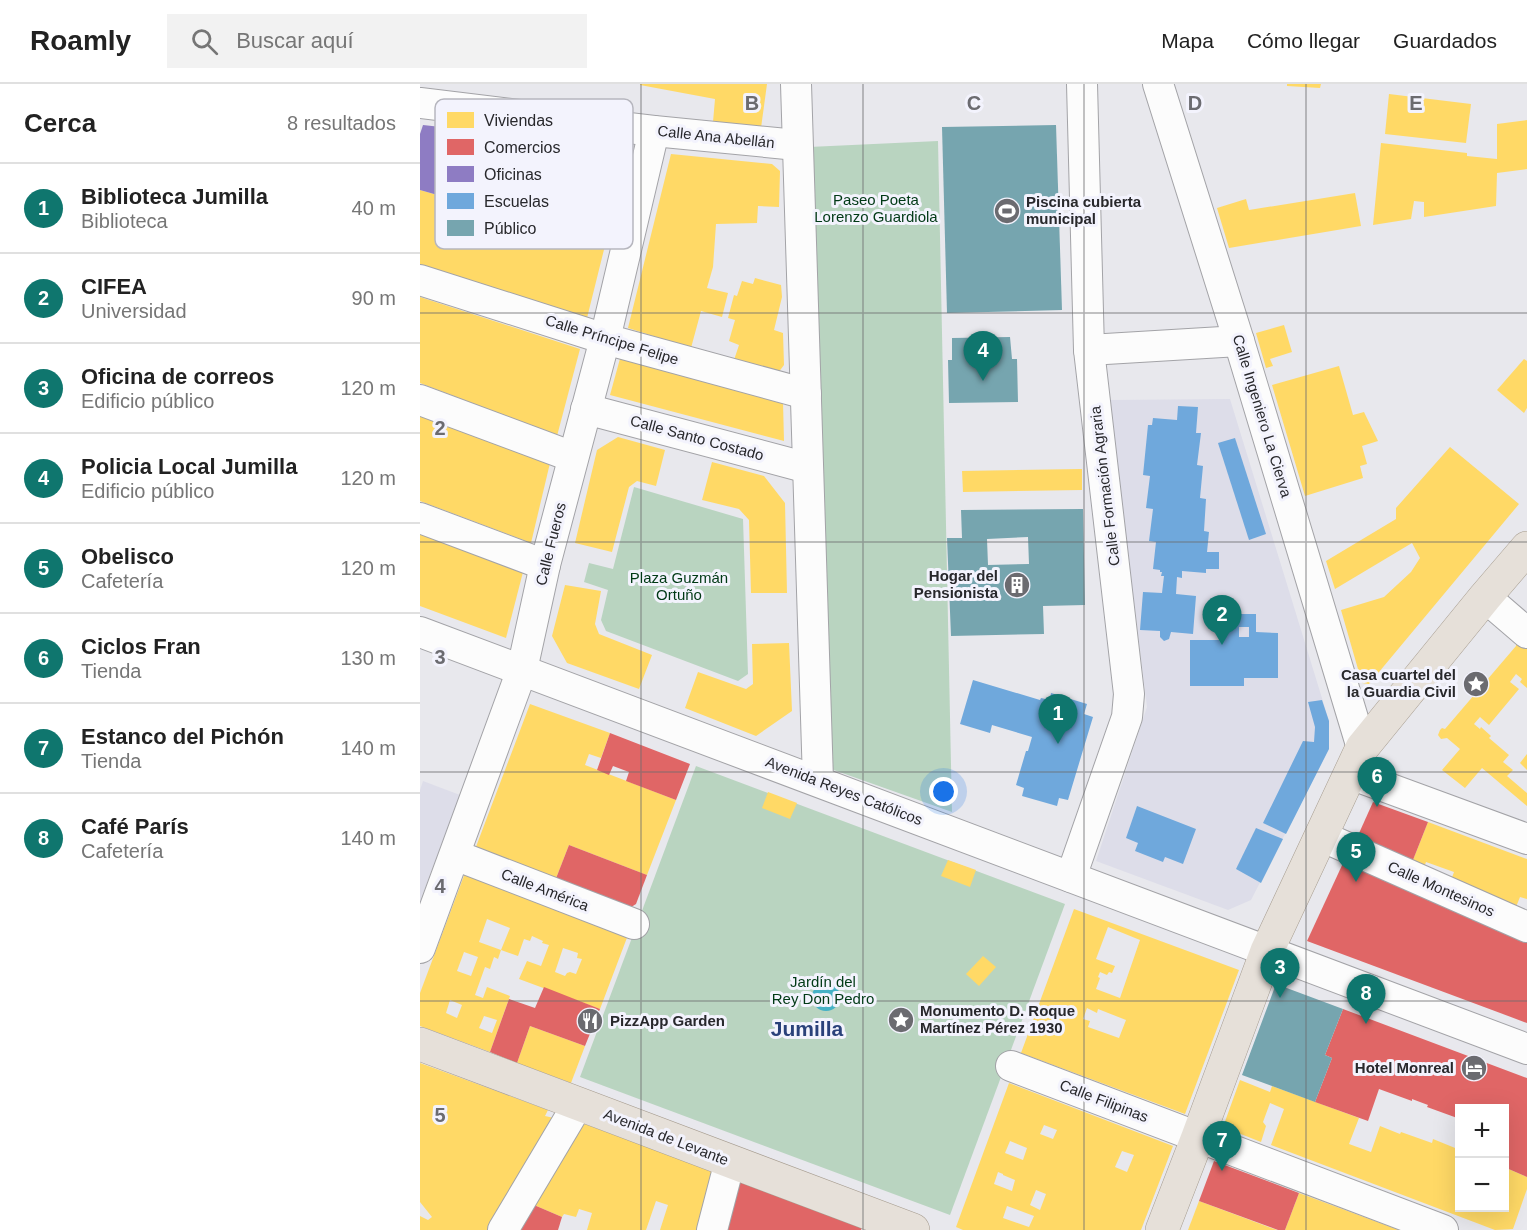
<!DOCTYPE html>
<html lang="es">
<meta charset="utf-8">
<style>
:root{--surface:#fff;--page:#f2f2f2;--text:#222;--muted:#767676;--line:#e0e0e0;--accent:#0f766e}
body{margin:0;font-family:Helvetica,sans-serif;background:var(--page);color:var(--text)}
.controls{position:absolute;right:18px;bottom:18px;display:grid;overflow:hidden;border-radius:0px;box-shadow:0 6px 24px #0002}
.controls button{width:54px;height:54px;display:grid;place-items:center;padding:0;border:0;border-bottom:2px solid var(--line);background:var(--surface);color:var(--text);font:30px sans-serif}
.you{position:absolute;left:524px;top:708px;width:21px;height:21px;margin:-15px;border:4px solid #fff;border-radius:50%;background:#1a73e8;box-shadow:0 0 0 9px #1a73e833}
.badge{display:grid;place-items:center;width:39px;height:39px;border-radius:50%;background:var(--accent);color:#fff;font-size:20px;font-weight:700}
.pin{position:absolute;translate:-50% -50px;filter:drop-shadow(0 2px 3px #0008)}
.pin::after{content:'';position:absolute;top:32px;width:21px;height:18px;background:inherit;clip-path:polygon(0 0,100% 0,50% 100%)}
.list{margin:0;padding:0;list-style:none}
h2{display:flex;justify-content:space-between;align-items:center;height:78px;margin:0;padding:0 24px;font-size:26px}
h2 small{font-size:20px;font-weight:400;color:var(--muted)}
.list li{display:grid;grid-template-columns:39px 1fr auto;gap:18px;align-items:center;box-sizing:border-box;height:90px;padding:0 24px;border-top:2px solid var(--line)}
.list b{display:block;font-size:22px;white-space:nowrap}
.list p{margin:0;font-size:20px;white-space:nowrap;color:var(--muted)}
.list em{font-size:20px;font-style:normal;color:var(--muted)}
.icon{flex:none;width:33px;height:33px;fill:none;stroke:currentColor;stroke-width:2;stroke-linecap:round;stroke-linejoin:round}
.map{position:relative;flex:none;width:1107px;height:1146px;overflow:hidden}
header{display:flex;align-items:center;gap:36px;box-sizing:border-box;height:84px;padding:0 30px;background:var(--surface);border-bottom:2px solid var(--line)}
header strong{font-size:28px}
nav{display:flex;gap:33px;margin-inline-start:auto;font-size:21px}
.search{width:420px;height:54px;background:var(--page);display:flex;align-items:center;gap:15px;box-sizing:border-box;padding:0 21px;border-radius:0px;color:var(--muted);font-size:22px}
main{display:flex}
aside{flex:1;background:var(--surface)}
.map>svg:first-child{display:block}
.built{fill:#dddde9}
.green{fill:#b9d4c0}
.water{fill:#46b1c5}
.homes{fill:#ffd966;fill-rule:evenodd}
.shops{fill:#e06666}
.offices{fill:#8e7cc3}
.schools{fill:#6fa8dc;fill-rule:evenodd}
.public{fill:#76a5af;fill-rule:evenodd}
.lines{fill:none;stroke-linecap:round;stroke-linejoin:round}
.minor-casing{stroke:#a3a3a7;stroke-width:32}
.major-casing{stroke:#a79d90;stroke-width:34}
.minor{stroke:#fcfcfc;stroke-width:30}
.major{stroke:#e6e0d9;stroke-width:33}
.grid{fill:none;stroke:#6b6b70;stroke-width:1.5;stroke-opacity:0.55}
.labels{text-anchor:middle;stroke-width:6;stroke-linejoin:round;paint-order:stroke}
.street-label{font-size:15px;fill:#28282c;stroke:#f3f3fd}
.park-label{font-size:15px;fill:#003915;stroke:#f3f3fd}
.poi-label{font-size:15px;font-weight:bold;fill:#28282c;stroke:#f3f3fd;text-anchor:start}
.district-label{font-size:21px;font-weight:bold;fill:#2a417a;stroke:#f3f3fd}
.key{fill:#f3f3fd;stroke:#b6b6be;stroke-width:1.5}
.key-label{font-size:16px;fill:#28282c}
.grid-label{font-size:20px;text-anchor:middle;font-weight:bold;fill:#6b6b70;stroke:#f3f3fd;stroke-width:6;stroke-linejoin:round;paint-order:stroke}
</style>
<header>
<strong>Roamly</strong>
<div class="search"><svg class="icon" aria-label="search" viewBox="0 0 24 24"><circle cx="10" cy="10" r="6"/><path d="M15 15l6 6"/></svg>Buscar aquí</div>
<nav><a>Mapa</a><a>Cómo llegar</a><a>Guardados</a></nav>
</header>
<main>
<aside>
<h2>Cerca<small>8 resultados</small></h2>
<ul class="list">
<li><span class="badge">1</span><div><b>Biblioteca Jumilla</b><p>Biblioteca</p></div><em>40 m</em></li>
<li><span class="badge">2</span><div><b>CIFEA</b><p>Universidad</p></div><em>90 m</em></li>
<li><span class="badge">3</span><div><b>Oficina de correos</b><p>Edificio público</p></div><em>120 m</em></li>
<li><span class="badge">4</span><div><b>Policia Local Jumilla</b><p>Edificio público</p></div><em>120 m</em></li>
<li><span class="badge">5</span><div><b>Obelisco</b><p>Cafetería</p></div><em>120 m</em></li>
<li><span class="badge">6</span><div><b>Ciclos Fran</b><p>Tienda</p></div><em>130 m</em></li>
<li><span class="badge">7</span><div><b>Estanco del Pichón</b><p>Tienda</p></div><em>140 m</em></li>
<li><span class="badge">8</span><div><b>Café París</b><p>Cafetería</p></div><em>140 m</em></li>
</ul>
</aside>
<div class="map">
<svg width="1107" height="1146" viewBox="0 0 1107 1146">
<rect width="100%" height="100%" fill="#e8e8ed"/>
<!-- built -->
<g class="built">
<path d="M810,315l99,322v28l-78,151 -23,10 -132,-49 51,-154 -38,-307z"/>
<path d="M3,697l37,14 -40,106v-111z"/>
</g>
<!-- green -->
<g class="green">
<path d="M518,57l14,671 -121,-43 -22,-622z"/>
<path d="M214,403l109,32 5,155 -10,7 -132,-50 -5,-11 7,-30 -24,-8 5,-19 24,6z"/>
<path d="M276,682l369,138 -115,311 -370,-138z"/>
</g>
<!-- water -->
<circle class="water" cx="406" cy="913" r="14"/>
<!-- homes -->
<g class="homes">
<path d="M220,0h127l-6,44 -48,-6 2,-23 -75,-14z"/>
<path d="M867,0h34l-1,4 -33,-2z"/>
<path d="M969,10l82,10 -5,39 -81,-9z"/>
<path d="M1107,36v49l-30,4 -1,33 -72,11v-15l-10,-1 -3,18 -38,6 8,-82 86,10v3l30,3v-35z"/>
<path d="M101,52l108,13 -42,169 -167,-52v-76l42,12 45,10 7,-15z"/>
<path d="M251,70l101,10 8,7 -1,36 -21,-1 -1,17 -41,1 -3,43 -6,21 21,5 -6,24 -21,-6 -10,37 -63,-20z"/>
<path d="M935,109l6,33 -132,22 -12,-40 29,-9 3,11z"/>
<path d="M335,194l26,7 1,12 -8,33 9,3 1,32 -6,8 -44,-13 5,-15 -10,-4 6,-21 -7,-2 6,-23 3,1 5,-15 11,3z"/>
<path d="M0,213l160,52 -23,87 -137,-53z"/>
<path d="M864,241l8,27 -22,7 3,7 -7,2 -10,-35z"/>
<path d="M201,271l162,47 1,39 -174,-46z"/>
<path d="M1104,275l3,2v47l-3,5 -27,-23z"/>
<path d="M919,282l14,49 11,-3 14,29 -16,5 5,18 -7,2 3,12 -58,18 -33,-111z"/>
<path d="M0,330l130,49 -19,80 -111,-42z"/>
<path d="M198,353l47,13 -9,36 -19,-5 -8,6 -17,65 -37,-9 22,-93z"/>
<path d="M1030,363l69,57 -150,180 -7,-1 -21,-73 43,-13 27,-25 9,-14 -8,-15 -77,46 -9,-28 70,-42v-11z"/>
<path d="M292,378l52,14 21,27 2,90h-36l-2,-73 -10,-11 -37,-9z"/>
<path d="M662,385v21l-119,2 -1,-21z"/>
<path d="M0,449l103,39 -17,66 -86,-32z"/>
<path d="M145,501l36,6 -6,33 4,10 53,21 -13,34 -72,-26 -15,-27z"/>
<path d="M1096,557l11,6v41l-7,-6 2,-3 -6,-5 -6,8 9,7 -30,36 -9,-8 -6,7 6,5 1,-2 10,9 -2,2 20,17 -6,7 10,8 -6,6 20,17v13l-45,-38 -17,20 -23,-18 18,-21 -13,-11 -6,1 -3,-4 2,-5 2,-2 3,1 71,-83z"/>
<path d="M369,559l3,68 -36,25 -71,-28 13,-36 48,17 7,-5 -1,-40z"/>
<path d="M110,620l80,29 -9,25 -12,-4 -4,11 91,35 -29,75 -78,-30 -14,36 -81,-29z"/>
<path d="M1107,670v16l-7,-7z"/>
<path d="M348,708l29,11 -7,16 -28,-11z"/>
<path d="M1008,738l99,37v40l-7,-2 -6,15 -64,-29 4,-11 -28,-10 -3,8 -12,-5z"/>
<path d="M528,776l28,10 -6,17 -29,-11z"/>
<path d="M45,789l163,62 -28,74 -81,-30 8,-18 14,5 8,-21 -7,-2 1,-2 -11,-5 -2,5 -6,-2 -6,17 -17,-6 9,-22 -23,-9 -8,23 22,8 -3,9 -4,-2 -4,12 -5,-2 -10,28 8,3 4,-11 23,9 -20,56 -70,-26v-33zM143,864l15,5 -1,5 5,1 -6,15 -6,-2 -3,1 -2,3 -10,-4zM44,868l14,5 -7,19 -14,-5zM30,916l12,5 -5,13 -11,-5zM64,932l13,4 -5,13 -13,-5z"/>
<path d="M654,825l165,61 -54,144 -164,-61zM688,843l32,13 -20,58 -24,-9 4,-11 -2,-1 2,-5 7,3 2,-3 3,1 3,-7 -19,-7zM667,924l10,5 1,-4 28,11 -7,18 -31,-11 2,-6 -7,-2z"/>
<path d="M563,872l13,11 -17,19 -13,-12z"/>
<path d="M110,942l55,20 -14,37 -54,-20z"/>
<path d="M0,979l128,47 -3,6 9,2 -67,112h-67v-14l8,4 4,-3 -12,-15z"/>
<path d="M820,996l30,12 2,-6 87,32 -10,26 22,8 9,-26 20,8 1,-2 31,11 1,-4 27,11v58h44v-41l23,10v12l-14,40 -18,1 -224,-85 13,-36 -14,-6 -7,19 3,4 -5,16 -38,-15z"/>
<path d="M589,999l164,63 -32,84h-178l-7,-3zM624,1041l13,5 -4,9 -13,-5zM590,1057l17,7 -4,12 -18,-7zM702,1067l12,4 -7,17 -12,-5zM578,1088l5,2v1l12,5 -3,11 -18,-7zM616,1106l10,4 -6,16 -10,-5zM587,1122l27,10 -5,11 -26,-9z"/>
<path d="M165,1040l70,26 60,21 -11,59h-44l8,-25 -12,-4 -10,29h-59l5,-17 -13,-4 -3,8 -12,-3 -2,3 -28,-12 47,-78z"/>
<path d="M879,1109l100,37h-114z"/>
<path d="M779,1117l78,29h-89z"/>
</g>
<!-- shops -->
<g class="shops">
<path d="M190,649l80,31 -14,36 -50,-19 3,-9 -16,-6 -4,9 -12,-5z"/>
<path d="M953,718l55,20 -17,43 -55,-25z"/>
<path d="M149,761l78,30 -11,29 -8,5 -73,-28z"/>
<path d="M924,777l183,80v82l-220,-82z"/>
<path d="M124,903l56,22 -15,37 -55,-20 -13,37 -27,-11 19,-53 26,9z"/>
<path d="M923,925l184,69v99l-23,-10v-59h-44v11l-33,-12 1,-2 -16,-6v2l-33,-12 -11,32 -53,-19 17,-44 -7,-3z"/>
<path d="M794,1077l85,32 -14,37h-7l-79,-29z"/>
<path d="M314,1096l128,48 -1,2h-140z"/>
<path d="M114,1121l28,12 -4,13h-38z"/>
</g>
<!-- offices -->
<path class="offices" d="M3,41l98,11 -7,61 -7,15 -45,-10 -42,-12v-56z"/>
<!-- schools -->
<g class="schools">
<path d="M758,322l20,1 -2,26h5l-4,32 6,1 -3,32 6,1 -2,32 5,1 -2,20h12v17h-13v4l-24,-2v7l-5,-1 -1,17 20,2 -3,38 -22,-2 -2,7 -5,2 -4,-4v-6l-20,-1 3,-38 19,1 2,-17h-3l1,-4h-2v-2l-7,-1 3,-27 -7,-1 4,-32 -7,-1 4,-32 -7,-1 5,-50h4l1,-7 24,2z"/>
<path d="M815,354l31,96 -17,6 -31,-97z"/>
<path d="M804,530h32v18l22,1v45h-34v8h-54v-46h34zM819,543h10v10h-10z"/>
<path d="M553,596l67,20 1,-2 9,2 1,-7 36,11 -3,10 9,3 -25,83 -9,-2 -2,8 -35,-10 2,-8 -8,-3 10,-34h2l4,-14 -40,-12 -2,8 -30,-9z"/>
<path d="M902,616l7,21v28l-43,85 -23,-11 40,-82 11,1 1,-15 -7,-25z"/>
<path d="M717,722l59,23 -13,35 -18,-7 -2,5 -28,-11 3,-8 -12,-5z"/>
<path d="M836,744l27,11 -22,44 -25,-14z"/>
</g>
<!-- public -->
<g class="public">
<path d="M636,41l6,185 -115,3 -5,-186z"/>
<path d="M590,253l2,22h5l1,43 -69,1 -1,-43h4v-22z"/>
<path d="M663,425l2,96 -42,1 1,28 -93,2 -4,-98h15l-1,-28zM608,453l1,27 -41,1 -1,-26z"/>
<path d="M856,900l67,25 -18,46 7,3 -17,44 -73,-27z"/>
</g>
<g class="lines">
<!-- minor casing -->
<g class="minor-casing">
<g id="minor">
<path d="M376,0l22,697"/>
<path d="M738,0l81,257 123,407"/>
<path d="M0,19l234,28 143,14"/>
<path d="M0,196l185,59 201,55"/>
<path d="M669,266l150,-9"/>
<path d="M0,316l153,57"/>
<path d="M166,325l222,59"/>
<path d="M0,434l125,47"/>
<path d="M1065,513l42,36"/>
<path d="M0,548l1107,417"/>
<path d="M930,690l177,65"/>
<path d="M901,752l206,91"/>
<path d="M35,771l179,69"/>
<path d="M651,793l56,-160 2,-23 -40,-344 -7,-266"/>
<path d="M0,864l102,-278 23,-105 60,-226 49,-208"/>
<path d="M591,982l432,164"/>
<path d="M83,1146l75,-126"/>
<path d="M292,1146l18,-69"/>
</g>
</g>
<!-- major casing -->
<g class="major-casing">
<g id="major">
<path d="M0,960l493,186"/>
<path d="M742,1146l36,-93 69,-186 95,-203 123,-151 42,-49"/>
</g>
</g>
<!-- minor -->
<use href="#minor" class="minor"/>
<!-- major -->
<use href="#major" class="major"/>
</g>
<!-- grid -->
<path class="grid" d="M221,0v1146M443,0v1146M664,0v1146M886,0v1146M0,229h1107M0,458h1107M0,688h1107M0,917h1107"/>
<!-- icons -->
<defs>
<g id="stadium-disc" transform="scale(1.35)"><circle r="9.5" fill="#6b6b70" stroke="#f3f3fd"/><path d="M0-5a6.5 5 0 1 0 0 10a6.5 5 0 1 0 0-10ZM-3.5-1.8h7v3.6h-7Z" fill="#fff"/></g>
<g id="building-disc" transform="scale(1.35)"><circle r="9.5" fill="#6b6b70" stroke="#f3f3fd"/><path d="M-4-6H4V6H1V3H-1V6H-4ZM-2.5-4.3h1.7v1.8h-1.7ZM.8-4.3h1.7v1.8H.8ZM-2.5-1h1.7V.8h-1.7ZM.8-1h1.7V.8H.8Z" fill="#fff"/></g>
<g id="sight-disc" transform="scale(1.35)"><circle r="9.5" fill="#6b6b70" stroke="#f3f3fd"/><path d="M0-6L1.8-2.2L6-1.7L2.9 1.2L3.7 5.4L0 3.3L-3.7 5.4L-2.9 1.2L-6-1.7L-1.8-2.2Z" fill="#fff"/></g>
<g id="restaurant-disc" transform="scale(1.35)"><circle r="9.5" fill="#6b6b70" stroke="#f3f3fd"/><path d="M-5-6h1v4h1v-4h1v4h1v-4h1v5L-1.5 .5V6h-2V.5L-5-1ZM5-6V6H3V1.5H1.5Q1.5-4 5-6Z" fill="#fff"/></g>
<g id="hotel-disc" transform="scale(1.35)"><circle r="9.5" fill="#6b6b70" stroke="#f3f3fd"/><path d="M-6-4.5h1.5V1H6V5H4.5V3h-9V5H-6ZM-4 0a1.8 1.8 0 1 1 3.6 0ZM.5 0V-2.5h3Q6-2.5 6 0Z" fill="#fff"/></g>
</defs>
<g fill-rule="evenodd">
<use href="#stadium-disc" x="587" y="127"/>
<use href="#building-disc" x="597" y="501"/>
<use href="#sight-disc" x="1056" y="600"/>
<use href="#sight-disc" x="481" y="936"/>
<use href="#restaurant-disc" x="170" y="937"/>
<use href="#hotel-disc" x="1054" y="984"/>
</g>
<g class="labels">
<!-- street labels -->
<g class="street-label">
<text transform="translate(296 53) rotate(6)" y="5">Calle Ana Abellán</text>
<text transform="translate(192 256) rotate(17)" y="5">Calle Príncipe Felipe</text>
<text transform="translate(842 332) rotate(73)" y="5">Calle Ingeniero La Cierva</text>
<text transform="translate(277 354) rotate(15)" y="5">Calle Santo Costado</text>
<text transform="translate(685 402) rotate(-97)" y="5">Calle Formación Agraria</text>
<text transform="translate(131 460) rotate(-76)" y="5">Calle Fueros</text>
<text transform="translate(424 707) rotate(21)" y="5">Avenida Reyes Católicos</text>
<text transform="translate(1021 805) rotate(24)" y="5">Calle Montesinos</text>
<text transform="translate(125 806) rotate(21)" y="5">Calle América</text>
<text transform="translate(684 1017) rotate(21)" y="5">Calle Filipinas</text>
<text transform="translate(246 1053) rotate(21)" y="5">Avenida de Levante</text>
</g>
<!-- park labels -->
<g class="park-label">
<text x="456" y="121">Paseo Poeta<tspan x="456" dy="17">Lorenzo Guardiola</tspan></text>
<text x="259" y="499">Plaza Guzmán<tspan x="259" dy="17">Ortuño</tspan></text>
<text x="403" y="903">Jardín del<tspan x="403" dy="17">Rey Don Pedro</tspan></text>
</g>
<!-- poi labels -->
<g class="poi-label">
<text x="606" y="123">Piscina cubierta<tspan x="606" dy="17">municipal</tspan></text>
<text x="578" y="497" text-anchor="end">Hogar del<tspan x="578" dy="17">Pensionista</tspan></text>
<text x="1036" y="596" text-anchor="end">Casa cuartel del<tspan x="1036" dy="17">la Guardia Civil</tspan></text>
<text x="500" y="932">Monumento D. Roque<tspan x="500" dy="17">Martínez Pérez 1930</tspan></text>
<text x="190" y="942">PizzApp Garden</text>
<text x="1034" y="989" text-anchor="end">Hotel Monreal</text>
</g>
<!-- district labels -->
<g class="district-label">
<text x="387" y="952">Jumilla</text>
</g>
</g>
<!-- legend -->
<rect x="15" y="15" width="198" height="150" rx="9" class="key"/>
<rect x="27" y="28" width="27" height="16" fill="#ffd966"/>
<rect x="27" y="55" width="27" height="16" fill="#e06666"/>
<rect x="27" y="82" width="27" height="16" fill="#8e7cc3"/>
<rect x="27" y="109" width="27" height="16" fill="#6fa8dc"/>
<rect x="27" y="136" width="27" height="16" fill="#76a5af"/>
<g class="key-label">
<text x="64" y="42">Viviendas</text>
<text x="64" y="69">Comercios</text>
<text x="64" y="96">Oficinas</text>
<text x="64" y="123">Escuelas</text>
<text x="64" y="150">Público</text>
</g>
<g class="grid-label">
<text x="332" y="26">B</text>
<text x="554" y="26">C</text>
<text x="775" y="26">D</text>
<text x="996" y="26">E</text>
<text x="20" y="351">2</text>
<text x="20" y="580">3</text>
<text x="20" y="809">4</text>
<text x="20" y="1038">5</text>
</g>
</svg>
<div class="controls">
<button>+</button>
<button>−</button>
</div>
<div class="you"></div>
<div class="pin badge" style="left:638px;top:660px">1</div>
<div class="pin badge" style="left:802px;top:561px">2</div>
<div class="pin badge" style="left:860px;top:914px">3</div>
<div class="pin badge" style="left:563px;top:297px">4</div>
<div class="pin badge" style="left:936px;top:798px">5</div>
<div class="pin badge" style="left:957px;top:723px">6</div>
<div class="pin badge" style="left:802px;top:1087px">7</div>
<div class="pin badge" style="left:946px;top:940px">8</div>
</div>
</main>
